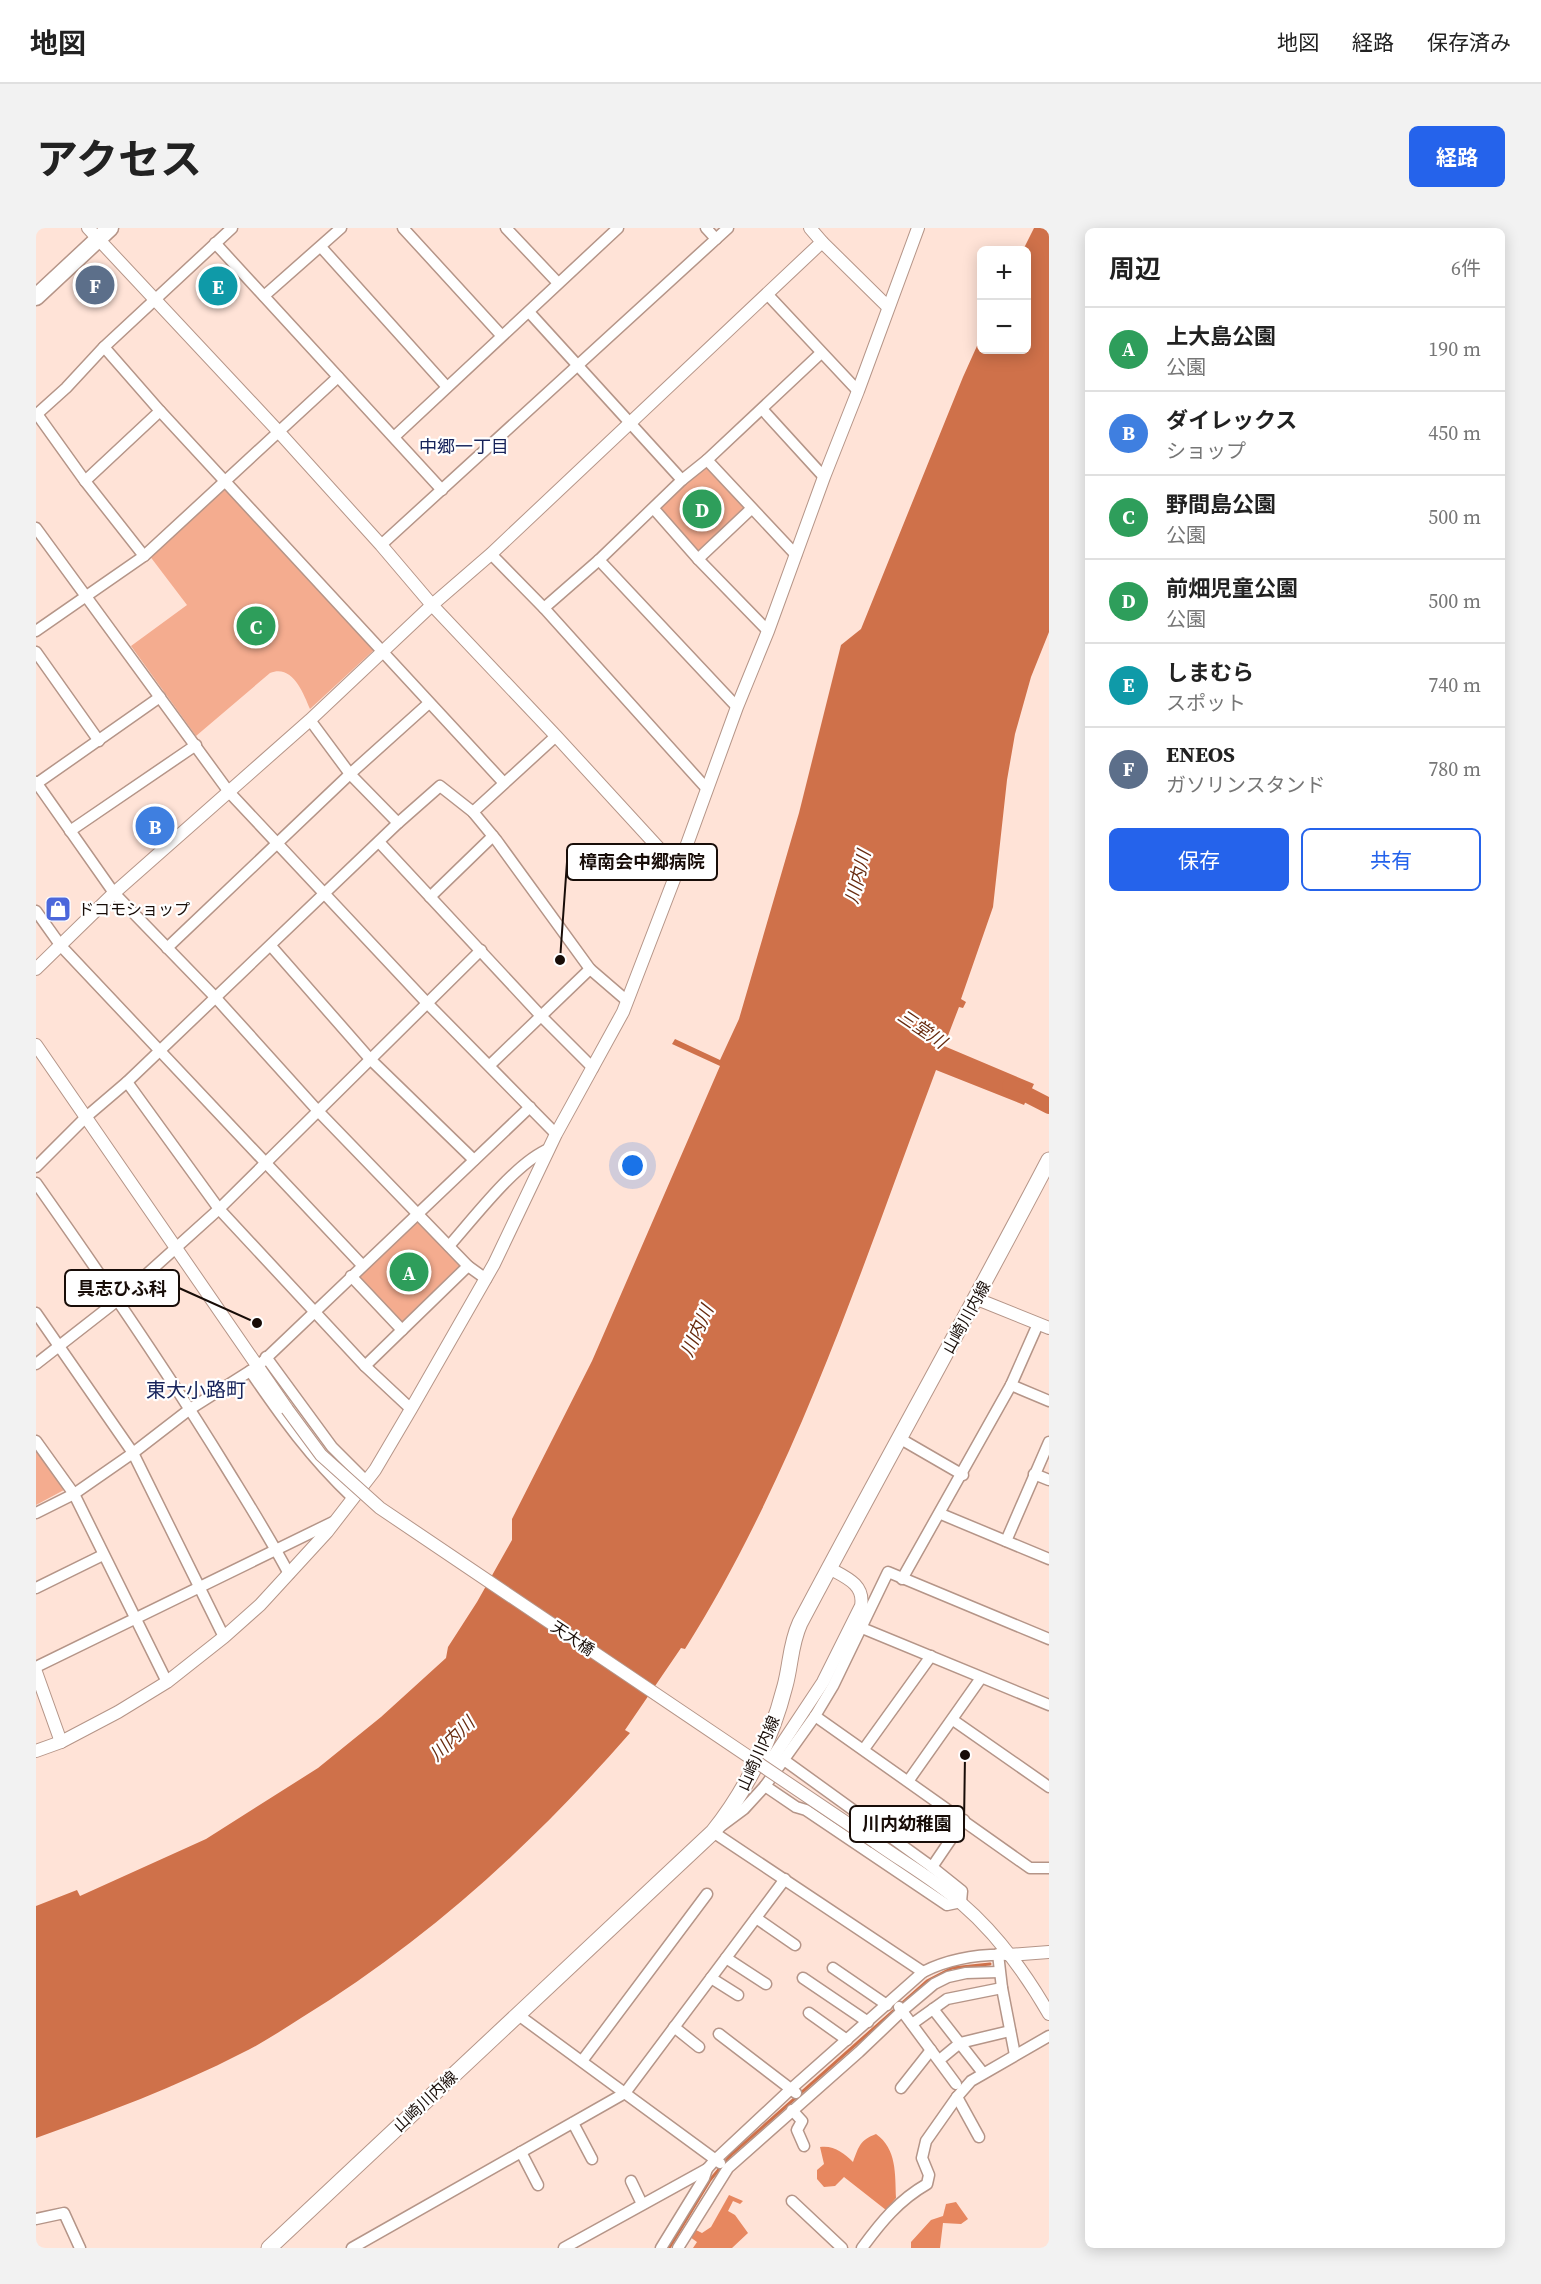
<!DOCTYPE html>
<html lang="ja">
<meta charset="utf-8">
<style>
:root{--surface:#fff;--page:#f2f2f2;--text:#222;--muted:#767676;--line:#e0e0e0;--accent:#2563eb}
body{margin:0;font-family:"Source Serif 4","Noto Sans JP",serif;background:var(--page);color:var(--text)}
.controls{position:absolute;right:18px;top:18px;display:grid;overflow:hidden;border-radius:9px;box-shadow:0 3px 15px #0003}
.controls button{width:54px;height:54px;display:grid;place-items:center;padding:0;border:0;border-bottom:2px solid var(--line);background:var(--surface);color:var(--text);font:30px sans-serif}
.you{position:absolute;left:597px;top:938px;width:21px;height:21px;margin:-15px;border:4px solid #fff;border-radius:50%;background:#1a73e8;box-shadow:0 0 0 9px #1a73e833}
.badge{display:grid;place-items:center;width:39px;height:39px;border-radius:50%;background:var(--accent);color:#fff;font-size:20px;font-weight:700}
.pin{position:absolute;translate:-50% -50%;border:3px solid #fff;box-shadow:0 2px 6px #0006}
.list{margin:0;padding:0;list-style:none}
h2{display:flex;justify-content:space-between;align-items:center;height:78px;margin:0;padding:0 24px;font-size:26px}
h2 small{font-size:20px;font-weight:400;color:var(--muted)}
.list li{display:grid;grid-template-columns:39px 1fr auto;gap:18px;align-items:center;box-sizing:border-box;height:84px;padding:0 24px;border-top:2px solid var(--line)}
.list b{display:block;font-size:22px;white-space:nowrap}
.list p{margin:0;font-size:20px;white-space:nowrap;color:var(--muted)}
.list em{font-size:20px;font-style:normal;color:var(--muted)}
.actions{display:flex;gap:12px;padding:18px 24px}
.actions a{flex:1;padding:14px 0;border:2px solid var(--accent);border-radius:9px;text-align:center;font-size:21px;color:var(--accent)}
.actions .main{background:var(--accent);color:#fff}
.map{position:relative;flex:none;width:1013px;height:2020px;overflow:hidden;border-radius:9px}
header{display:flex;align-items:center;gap:36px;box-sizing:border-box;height:84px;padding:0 30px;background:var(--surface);border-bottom:2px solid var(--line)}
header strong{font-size:28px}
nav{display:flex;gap:33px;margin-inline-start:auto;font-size:21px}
.intro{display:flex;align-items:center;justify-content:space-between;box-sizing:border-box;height:144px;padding:0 36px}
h1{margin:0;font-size:42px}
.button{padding:15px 27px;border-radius:9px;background:var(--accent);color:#fff;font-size:21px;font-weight:700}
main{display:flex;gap:36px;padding:0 36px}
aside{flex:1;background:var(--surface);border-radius:9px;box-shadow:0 3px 15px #0003}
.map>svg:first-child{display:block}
.green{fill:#f4ac8f}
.forest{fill:#e7875f}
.water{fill:#cf714a}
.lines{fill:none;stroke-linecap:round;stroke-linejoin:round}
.stream{stroke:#cf714a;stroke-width:3}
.river{stroke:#cf714a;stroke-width:16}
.minor-casing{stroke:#b59588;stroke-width:13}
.tertiary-casing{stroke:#b59588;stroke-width:14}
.secondary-casing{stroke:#b59588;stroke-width:17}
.trunk-casing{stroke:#b59588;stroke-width:19}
.minor{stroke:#fff;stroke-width:10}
.tertiary{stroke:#fff;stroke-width:12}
.secondary{stroke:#fff;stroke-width:15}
.trunk{stroke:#fff;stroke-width:16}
.tertiary-bridge-casing{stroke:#b59588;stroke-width:14;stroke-linecap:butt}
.tertiary-bridge{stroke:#fff;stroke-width:12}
.labels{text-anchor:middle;stroke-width:4.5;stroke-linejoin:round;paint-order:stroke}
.poi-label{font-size:16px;fill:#180d08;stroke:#fff;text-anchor:start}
.street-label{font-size:16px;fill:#180d08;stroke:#fff}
.neighbourhood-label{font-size:18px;fill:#17235a;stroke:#fff}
.water-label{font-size:18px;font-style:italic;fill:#682b0f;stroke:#fff}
.quarter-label{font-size:20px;fill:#17235a;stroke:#fff}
.leader{fill:none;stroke:#180d08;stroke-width:2}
.callout-dot{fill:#180d08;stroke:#fff;stroke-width:2}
.callout{fill:#fff;stroke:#180d08;stroke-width:2}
.callout-label{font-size:18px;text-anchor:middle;font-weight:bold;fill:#180d08}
</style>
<header>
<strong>地図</strong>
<nav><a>地図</a><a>経路</a><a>保存済み</a></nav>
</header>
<div class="intro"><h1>アクセス</h1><a class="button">経路</a></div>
<main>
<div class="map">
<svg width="1013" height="2020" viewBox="0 0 1013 2020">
<rect width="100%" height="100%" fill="#ffe3d7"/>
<!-- green -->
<g class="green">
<path d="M670,238l39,43 -48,43 -37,-44z"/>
<path d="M191,259l148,162 -65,60c-7,-17 -18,-45 -40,-36l-74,63 -65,-90 56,-41 -38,-50 74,-67z"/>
<path d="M381,993l44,46 -59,57 -46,-47z"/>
<path d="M0,1221l28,41 -28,15z"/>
</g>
<!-- forest -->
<g class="forest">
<path d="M840,1906c21,15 19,40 20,64l-10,12 -42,-33 -9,9 -11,1 -7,-8v-9l7,-6 -4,-17c14,-2 24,6 33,15 6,-16 7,-22 23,-28z"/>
<path d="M693,1967l14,6 -3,3 -7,-3 -5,10 7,4 13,18 -16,15h-39l4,-6 -7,-5 6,-7 6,3 9,-6z"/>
<path d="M920,1974l12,17 -7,5 -18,-1 -3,25h-29v-6l20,-22 12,-4 3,-12z"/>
</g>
<!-- water -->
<path class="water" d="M998,0h15v404l-18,45 -16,57 -8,46 -14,127 -32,92 5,3 -3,6 -4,-1 -15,39 90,38 -10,21 -88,-35c-74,196 -139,401 -251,579l-4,-1 -56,82 5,3c-97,111 -203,208 -329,285 -19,12 -38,25 -59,35 -66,34 -136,60 -206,85v-232l41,-16 3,6 126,-57 112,-71 63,-51 65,-59 2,-11 29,-45 35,-62v-21l80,-158 128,-295 -48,-22 3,-5 45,21 19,-41 60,-206 42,-168 20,-16 102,-252 18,-40v13h45v-100h-3z"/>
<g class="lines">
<!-- stream -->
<path class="stream" d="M633,2020l41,-68 21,-25 196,-174 25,-13 38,-4"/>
<!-- river -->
<path class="river" d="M974,858l39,20"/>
<!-- minor casing -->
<g class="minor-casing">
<g id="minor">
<path d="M367,0l98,107"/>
<path d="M470,0l52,55"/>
<path d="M670,0l10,11"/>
<path d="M179,15l227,247"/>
<path d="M285,19l126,140"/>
<path d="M732,67l90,96"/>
<path d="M228,68l77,-68"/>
<path d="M493,84l153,168"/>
<path d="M68,119l56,64 344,372"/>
<path d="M726,181l62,68"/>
<path d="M1,186l48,67 59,75"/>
<path d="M0,187l30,-27 38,-41 128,-119"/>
<path d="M358,209l224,-209"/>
<path d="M671,232l89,95"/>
<path d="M49,253l75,-70"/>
<path d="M618,281l44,50 70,72"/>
<path d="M0,300l193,264 198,211 129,131"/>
<path d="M345,317l347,-317"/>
<path d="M455,326l53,54 163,181"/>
<path d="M662,331l53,-50"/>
<path d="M563,332l138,147"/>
<path d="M508,380l55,-48 83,-80 25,-20 114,-107"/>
<path d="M0,403l108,-75 194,-179"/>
<path d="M0,424l63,89"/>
<path d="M274,492l40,54 48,49"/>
<path d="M0,554l78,111 102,105 102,113 150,155 18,13"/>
<path d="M0,556l124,-87"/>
<path d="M437,584l83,-76"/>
<path d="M34,603l126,-86"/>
<path d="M343,614l162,174 52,52"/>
<path d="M394,669l63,-61"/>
<path d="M0,683l25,35 301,319"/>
<path d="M235,718l99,113 104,101"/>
<path d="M131,720l183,-174 79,-71"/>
<path d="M454,837l100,-96"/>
<path d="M91,854l92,127 146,157 46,43"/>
<path d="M0,939l50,-50 41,-35 271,-259 42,-37 33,26 24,29 93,128 36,31"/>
<path d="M0,955c65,92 129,185 188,281 22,36 45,72 65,110"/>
<path d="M413,1018c25,-28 67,-84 100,-97"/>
<path d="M315,1048l51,54"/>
<path d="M0,1085l97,140 91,184"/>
<path d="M230,1129l66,90 34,34"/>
<path d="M0,1136l82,-64 101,-91 262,-259"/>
<path d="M329,1138l103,-100"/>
<path d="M214,1143c33,48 60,86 103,127"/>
<path d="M975,1157l38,16"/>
<path d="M863,1210l64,37"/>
<path d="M0,1213l38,53 93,188"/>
<path d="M998,1246l15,6"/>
<path d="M0,1285l38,-19 59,-41 57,-44 68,-43 272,-259"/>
<path d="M905,1286l108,45"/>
<path d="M970,1313l43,-99"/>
<path d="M866,1351l109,-194 27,-61"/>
<path d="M0,1360l67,-33"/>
<path d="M826,1400l187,77"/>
<path d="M0,1439l299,-146"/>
<path d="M779,1488l215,152h19"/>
<path d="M917,1492l96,67"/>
<path d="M828,1521l67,-93"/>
<path d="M748,1532l148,107 30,24 -1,11 -14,3 -141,-95 -10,-3 -31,-21 50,-70 18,-30 55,-114 161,67"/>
<path d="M873,1552l72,-102"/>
<path d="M729,1558l-21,23 -31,23 210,140"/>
<path d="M896,1639l32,-47"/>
<path d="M720,1690l39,27"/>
<path d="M962,1726l4,34 13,67"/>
<path d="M690,1730l40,26"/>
<path d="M797,1740l54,37"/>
<path d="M675,1750l27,17"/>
<path d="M767,1750l65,44"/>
<path d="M863,1779l57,77"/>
<path d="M897,1781l50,64"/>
<path d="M773,1785l38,27"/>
<path d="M481,1786l203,149"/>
<path d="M876,1796l35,-25 55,-11"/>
<path d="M638,1799l25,20"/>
<path d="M683,1806l77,59"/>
<path d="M907,1829l17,-14 50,-12"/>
<path d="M546,1833l125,-167"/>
<path d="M865,1860l30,-38"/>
<path d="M921,1869l22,40"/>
<path d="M756,1882l10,11 -5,9 7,16"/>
<path d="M537,1895l19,36"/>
<path d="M485,1924l17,33"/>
<path d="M595,1953l11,23"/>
<path d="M756,1973l50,47"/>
<path d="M0,1991l28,-6 16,35"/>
<path d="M316,2020l273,-155 160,-214"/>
<path d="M528,2020l143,-79"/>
<path d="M625,2020l43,-70 3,-9 8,-9 77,-72 131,-116c28,-14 56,-18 86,-17"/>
<path d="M642,2020l50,-80 131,-116 43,-41 32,-27 14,-7 18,-4 33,-1"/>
<path d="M826,2020c19,-26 37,-48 65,-64l2,-9 -7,-17 4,-17 31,-44 14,-16 78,-45"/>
</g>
</g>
<!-- tertiary casing -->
<g class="tertiary-casing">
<g id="tertiary">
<path d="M52,0l190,203 103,114 51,60 124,131 122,133"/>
<path d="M774,0l12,14 66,65"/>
<path d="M0,741l78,-76 196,-173 122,-115 59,-51 331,-312"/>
<path d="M0,817l251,364"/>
<path d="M941,1071l72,29"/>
<path d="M0,1444l25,70"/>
<path d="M0,1523l25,-9 57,-30 49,-30 57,-45 36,-32 67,-73 48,-62 36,-61 83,-145 62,-130 67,-122 55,-143 59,-162 31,-76 56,-154 34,-86 60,-163"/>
<path d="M730,1540l57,-86 38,-76c4,-22 -16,-29 -32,-38"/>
<path d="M839,1614c28,20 60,38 86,61 35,30 65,71 88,111"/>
<path d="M973,1727l40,-3"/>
</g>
</g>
<!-- secondary casing -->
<g class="secondary-casing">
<path id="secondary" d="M233,2020l444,-416c33,-41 59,-94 72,-146 6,-22 5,-41 15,-63 82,-155 168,-308 249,-463"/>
</g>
<!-- trunk casing -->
<g class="trunk-casing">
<path id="trunk" d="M0,69l74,-69"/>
</g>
<!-- minor -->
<use href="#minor" class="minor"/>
<!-- tertiary -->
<use href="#tertiary" class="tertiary"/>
<!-- secondary -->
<use href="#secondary" class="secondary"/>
<!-- trunk -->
<use href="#trunk" class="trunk"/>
<!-- tertiary-bridge casing -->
<g class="tertiary-bridge-casing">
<path id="tertiary-bridge" d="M251,1181l34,46 59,53 495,334"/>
</g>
<!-- tertiary-bridge -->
<use href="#tertiary-bridge" class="tertiary-bridge"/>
</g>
<!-- icons -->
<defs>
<g id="shop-square" transform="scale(1.35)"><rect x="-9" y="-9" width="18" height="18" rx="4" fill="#4c67db" stroke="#fff"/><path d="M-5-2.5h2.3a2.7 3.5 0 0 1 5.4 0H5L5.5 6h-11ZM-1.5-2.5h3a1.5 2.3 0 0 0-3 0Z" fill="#fff"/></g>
</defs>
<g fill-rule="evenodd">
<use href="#shop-square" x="22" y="681"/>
</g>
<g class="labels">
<!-- poi labels -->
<g class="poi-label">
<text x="42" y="687">ドコモショップ</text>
</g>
<!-- street labels -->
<g class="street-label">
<text transform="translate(930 1089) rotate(-61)" y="6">山崎川内線</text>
<text transform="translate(537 1410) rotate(34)" y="6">天大橋</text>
<text transform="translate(722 1525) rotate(-66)" y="6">山崎川内線</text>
<text transform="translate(389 1873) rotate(-43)" y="6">山崎川内線</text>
</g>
<!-- neighbourhood labels -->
<g class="neighbourhood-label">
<text x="428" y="225">中郷一丁目</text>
</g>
<!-- water labels -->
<g class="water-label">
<text transform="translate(822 649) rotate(-76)" y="6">川内川</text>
<text transform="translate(886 801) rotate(34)" y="6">三堂川</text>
<text transform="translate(661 1103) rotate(-66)" y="6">川内川</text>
<text transform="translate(416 1511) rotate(-44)" y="6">川内川</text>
</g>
<!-- quarter labels -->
<g class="quarter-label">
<text x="160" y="1169">東大小路町</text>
</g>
</g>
<!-- callouts -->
<path class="leader" d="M524 732L531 634M221 1095L143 1060M929 1527L928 1596"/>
<g class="callout-dot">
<circle cx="524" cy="732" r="6"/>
<circle cx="221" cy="1095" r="6"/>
<circle cx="929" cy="1527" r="6"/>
</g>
<g class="callout">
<rect x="531" y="616" width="150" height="36" rx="6"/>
<rect x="29" y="1042" width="114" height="36" rx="6"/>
<rect x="814" y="1578" width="114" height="36" rx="6"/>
</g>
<g class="callout-label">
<text x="606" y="640">樟南会中郷病院</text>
<text x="86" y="1067">具志ひふ科</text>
<text x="871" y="1602">川内幼稚園</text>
</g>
</svg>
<div class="controls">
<button>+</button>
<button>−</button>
</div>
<div class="you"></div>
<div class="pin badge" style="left:373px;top:1044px;background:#2e9e5b">A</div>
<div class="pin badge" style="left:119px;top:598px;background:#3f7fe0">B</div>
<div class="pin badge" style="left:220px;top:398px;background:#2e9e5b">C</div>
<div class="pin badge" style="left:666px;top:281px;background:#2e9e5b">D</div>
<div class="pin badge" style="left:182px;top:58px;background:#0f9aa8">E</div>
<div class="pin badge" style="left:59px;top:57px;background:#5c6f8a">F</div>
</div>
<aside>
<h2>周辺<small>6件</small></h2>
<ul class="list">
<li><span class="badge" style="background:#2e9e5b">A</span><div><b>上大島公園</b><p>公園</p></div><em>190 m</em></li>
<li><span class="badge" style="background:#3f7fe0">B</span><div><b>ダイレックス</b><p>ショップ</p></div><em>450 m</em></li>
<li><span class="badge" style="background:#2e9e5b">C</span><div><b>野間島公園</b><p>公園</p></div><em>500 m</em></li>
<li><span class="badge" style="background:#2e9e5b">D</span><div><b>前畑児童公園</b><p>公園</p></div><em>500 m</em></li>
<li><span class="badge" style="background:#0f9aa8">E</span><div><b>しまむら</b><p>スポット</p></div><em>740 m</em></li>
<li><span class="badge" style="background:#5c6f8a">F</span><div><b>ENEOS</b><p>ガソリンスタンド</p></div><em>780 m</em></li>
</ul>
<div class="actions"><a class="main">保存</a><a>共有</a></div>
</aside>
</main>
